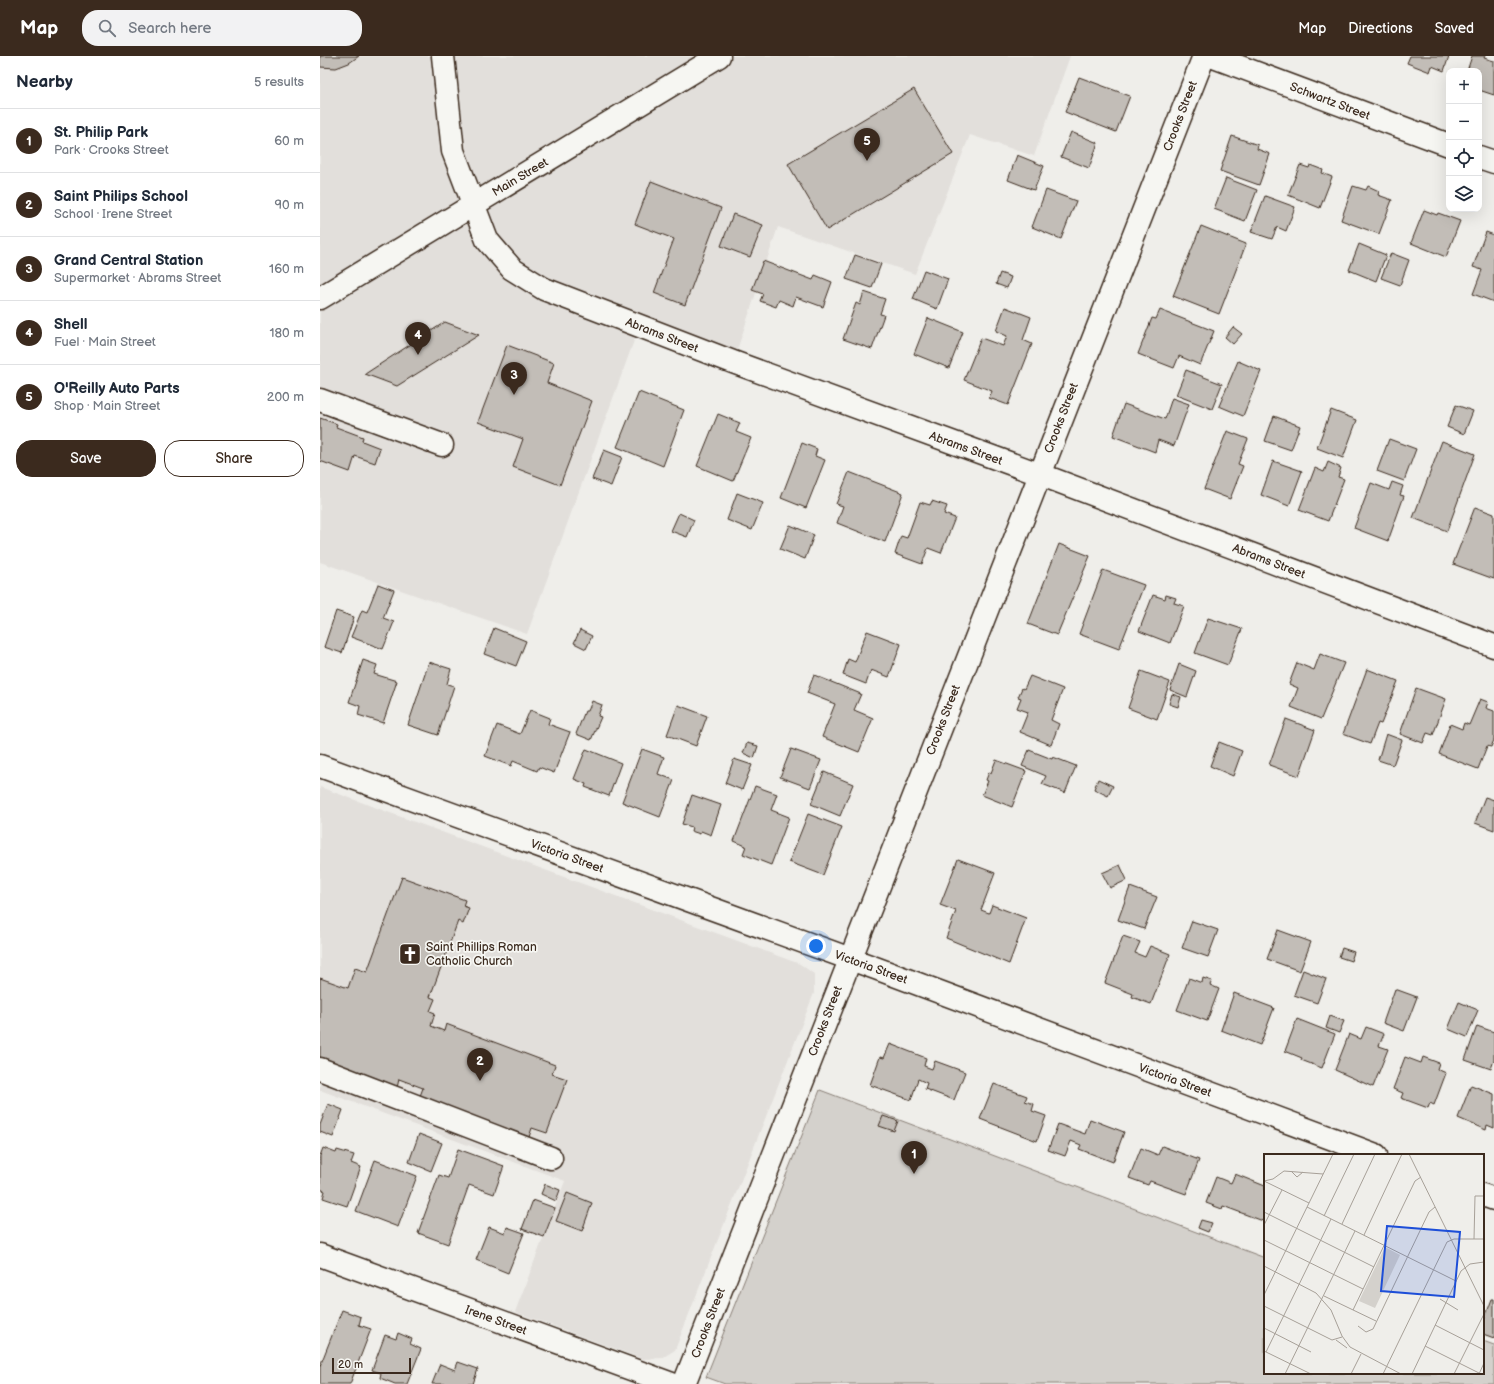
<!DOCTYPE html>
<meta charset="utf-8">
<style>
:root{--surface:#fff;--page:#f2f2f3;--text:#1f2937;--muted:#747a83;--line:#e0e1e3;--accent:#3b2a1e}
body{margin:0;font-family:"Balsamiq Sans",sans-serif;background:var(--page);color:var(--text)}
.controls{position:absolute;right:12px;top:12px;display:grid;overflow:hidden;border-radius:8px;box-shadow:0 4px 16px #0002}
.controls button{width:36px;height:36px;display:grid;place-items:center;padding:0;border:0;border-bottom:1px solid var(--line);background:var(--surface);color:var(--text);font:20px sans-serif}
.scale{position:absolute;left:12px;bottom:10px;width:79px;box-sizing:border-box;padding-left:4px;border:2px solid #3b2a1e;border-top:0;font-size:11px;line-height:14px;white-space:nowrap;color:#3b2a1e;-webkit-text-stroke:3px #f6f6f2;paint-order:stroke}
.you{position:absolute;left:496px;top:890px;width:14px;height:14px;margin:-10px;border:3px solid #fff;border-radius:50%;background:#1a73e8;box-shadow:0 0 0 6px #1a73e833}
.badge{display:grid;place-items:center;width:26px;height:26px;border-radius:50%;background:var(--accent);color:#fff;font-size:13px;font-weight:700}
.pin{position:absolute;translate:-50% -33px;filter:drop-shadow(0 1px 2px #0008)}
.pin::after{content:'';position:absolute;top:21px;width:14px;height:12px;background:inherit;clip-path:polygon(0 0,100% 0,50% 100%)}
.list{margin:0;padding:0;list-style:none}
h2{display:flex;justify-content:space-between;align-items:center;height:52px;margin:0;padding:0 16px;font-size:17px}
h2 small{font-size:13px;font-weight:400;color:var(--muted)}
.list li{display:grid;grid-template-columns:26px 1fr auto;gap:12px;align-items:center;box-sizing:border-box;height:64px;padding:0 16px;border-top:1px solid var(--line)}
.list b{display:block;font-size:15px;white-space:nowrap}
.list p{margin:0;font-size:13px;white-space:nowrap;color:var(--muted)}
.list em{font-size:13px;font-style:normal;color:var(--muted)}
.actions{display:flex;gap:8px;padding:12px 16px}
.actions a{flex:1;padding:9px 0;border:1px solid var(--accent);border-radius:16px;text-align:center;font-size:14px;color:var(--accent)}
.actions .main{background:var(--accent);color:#fff}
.icon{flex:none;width:22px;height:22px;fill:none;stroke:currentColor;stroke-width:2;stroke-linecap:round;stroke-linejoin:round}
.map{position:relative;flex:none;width:1174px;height:1328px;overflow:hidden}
header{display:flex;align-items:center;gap:24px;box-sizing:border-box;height:56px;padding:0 20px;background:var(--accent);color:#fff}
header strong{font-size:19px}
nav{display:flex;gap:22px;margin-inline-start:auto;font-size:14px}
.search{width:280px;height:36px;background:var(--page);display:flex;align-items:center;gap:10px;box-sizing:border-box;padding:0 14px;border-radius:16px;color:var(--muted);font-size:15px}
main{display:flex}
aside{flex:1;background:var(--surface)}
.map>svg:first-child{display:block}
.built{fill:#e2dfdb}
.green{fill:#d4d1cc;stroke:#887e75}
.building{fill:#c2bdb7;stroke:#3b2a1e}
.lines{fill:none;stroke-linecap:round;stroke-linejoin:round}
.minor-casing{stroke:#3b2a1e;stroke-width:25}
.major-casing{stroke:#3b2a1e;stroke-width:25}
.minor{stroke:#f6f6f2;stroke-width:22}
.major{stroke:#f6f6f2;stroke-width:22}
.labels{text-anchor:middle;stroke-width:3.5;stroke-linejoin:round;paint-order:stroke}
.street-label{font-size:12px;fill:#3b2a1e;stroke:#f6f6f2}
.poi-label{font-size:12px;fill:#3b2a1e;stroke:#f6f6f2;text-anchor:start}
.inset-road{fill:none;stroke:#a7a098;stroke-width:1}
.view{fill:#1d4ed8;fill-opacity:0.15;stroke:#1d4ed8;stroke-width:2}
.inset-edge{fill:none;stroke:#3b2a1e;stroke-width:2}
</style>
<header>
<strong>Map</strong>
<div class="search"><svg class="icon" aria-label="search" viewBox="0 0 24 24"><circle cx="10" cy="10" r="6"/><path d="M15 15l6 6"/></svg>Search here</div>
<nav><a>Map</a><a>Directions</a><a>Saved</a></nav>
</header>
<main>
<aside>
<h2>Nearby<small>5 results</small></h2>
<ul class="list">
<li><span class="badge">1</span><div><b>St. Philip Park</b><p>Park · Crooks Street</p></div><em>60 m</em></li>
<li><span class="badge">2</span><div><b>Saint Philips School</b><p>School · Irene Street</p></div><em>90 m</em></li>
<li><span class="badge">3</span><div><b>Grand Central Station</b><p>Supermarket · Abrams Street</p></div><em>160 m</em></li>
<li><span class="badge">4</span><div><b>Shell</b><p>Fuel · Main Street</p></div><em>180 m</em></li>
<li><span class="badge">5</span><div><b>O'Reilly Auto Parts</b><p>Shop · Main Street</p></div><em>200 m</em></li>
</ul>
<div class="actions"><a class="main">Save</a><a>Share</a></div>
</aside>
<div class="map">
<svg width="1174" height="1328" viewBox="0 0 1174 1328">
<rect width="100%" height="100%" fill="#efeeea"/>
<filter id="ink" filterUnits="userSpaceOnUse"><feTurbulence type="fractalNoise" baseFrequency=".025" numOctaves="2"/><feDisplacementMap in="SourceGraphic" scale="8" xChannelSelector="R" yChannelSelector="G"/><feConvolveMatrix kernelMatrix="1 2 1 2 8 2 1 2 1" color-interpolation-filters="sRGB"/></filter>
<g filter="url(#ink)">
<!-- built -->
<g class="built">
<path d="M0,0h750l-36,100 -64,-21 -55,139 -137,-47 -45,135 -94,-35 -112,307 -207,-72z"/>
<path d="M0,731l480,177 14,10v19l-139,357 -13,8 -19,1 -128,-47 50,-131 -245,-91z"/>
</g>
<!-- green -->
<path class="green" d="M500,1034l445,168v115h218v-32l11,4v39h-769l-19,-7z"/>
<!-- building -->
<g class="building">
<path d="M0,0h39l-10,7 -13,5 -16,-1z"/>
<path d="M1090,0h39l-5,15 -12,-5 -2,6 -23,-9z"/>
<path d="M1152,0h13l-1,2 10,3v34l-15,-5v-19h-12z"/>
<path d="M759,21l51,19 -14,36 -51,-20z"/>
<path d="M594,33l39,65 -126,76 -39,-66z"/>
<path d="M751,76l27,11 -9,25 -28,-11z"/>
<path d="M912,80l26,9 -1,4 13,5 -11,31 -39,-14z"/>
<path d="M697,99l27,11 -10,24 -26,-10z"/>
<path d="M980,109l9,3 1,-3 13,5 -1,3 10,4 -12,31 -32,-13z"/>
<path d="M906,122l31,12 -12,31 -31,-12z"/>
<path d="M331,125l70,27 -36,97 -31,-12 20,-54 -39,-15z"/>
<path d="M1033,130l13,4 2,-4 11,5 -1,4 14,5 -13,34 -38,-14z"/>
<path d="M726,134l30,11 -15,38 -29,-12z"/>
<path d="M945,140l30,11 -9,24 -9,-4 -5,12 -21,-7z"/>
<path d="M1104,154l13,5 1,-2 22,8 -14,36 -35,-14z"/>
<path d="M413,158l30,11 -13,32 -29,-11z"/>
<path d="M881,170l45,18 -27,70 -46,-18z"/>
<path d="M1166,176l8,3v67l-21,-8 9,-24 -9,-3z"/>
<path d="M1039,188l27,11 -10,26 -27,-11z"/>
<path d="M1071,197l18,7 -9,25 -19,-7z"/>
<path d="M535,199l26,9 -9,24 -26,-9z"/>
<path d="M443,205l50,19 2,-5 17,7 -9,25 -27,-10 -3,9 -14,-6 -3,7 -16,-6 3,-7 -11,-4z"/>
<path d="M604,214l24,9 -11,30 -24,-10z"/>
<path d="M680,217l11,4 -4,11 -11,-4z"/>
<path d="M544,236l21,7 -5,15 4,1 -12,34 -29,-10 13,-36 4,2z"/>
<path d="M685,251l26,10 -8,23 9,4 -24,61 -19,-7 3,-7 -28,-11 17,-42 22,8 4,-10 -11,-5z"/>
<path d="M840,254l54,21 -14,34 -21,-9 -5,12 -36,-14 14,-36 4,1z"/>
<path d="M608,262l35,14 -14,36 -35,-14z"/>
<path d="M125,266l34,13 -82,51 -32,-12z"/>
<path d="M913,271l9,7 -9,10 -8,-7z"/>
<path d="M187,289l47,18 -7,20 45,18 -32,84 -47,-18 10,-28 -45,-17z"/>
<path d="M918,305l23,10 -18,45 -24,-10z"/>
<path d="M866,314l36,14 -10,25 -36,-14z"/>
<path d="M319,336l45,18 -21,56 -46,-19z"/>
<path d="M852,342l17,6 -15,42 -16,-6 -3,12 -42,-16 11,-32 41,15z"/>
<path d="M1136,349l17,6 -9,23 -17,-7z"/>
<path d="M1011,354l26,10 -14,38 -26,-10z"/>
<path d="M398,358l22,9 -4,9 15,6 -18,43 -36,-15z"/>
<path d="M954,360l26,10 -9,24 -26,-9z"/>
<path d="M0,362l17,6 -1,3 27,10 -1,4 18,7 -5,15 -20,-7 -5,16 -30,-11z"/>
<path d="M907,375l21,8 -10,25 5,2 -13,33 -26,-10z"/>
<path d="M1069,383l27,10 -12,32 -27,-10z"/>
<path d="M1122,385l33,13 -28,77 -34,-13z"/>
<path d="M482,387l15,6 -2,7 10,4 -19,48 -25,-10z"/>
<path d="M284,394l18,7 -11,29 -19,-7z"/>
<path d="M953,405l29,10 -13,35 -28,-11z"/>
<path d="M1008,406l13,6 -3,9 6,2 -16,42 -29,-11 16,-42 9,4z"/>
<path d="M529,416l54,21 -18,49 -48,-19 6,-17 -7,-2z"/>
<path d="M1072,426l11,4 -3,9 4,1 -16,45 -34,-13 17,-45 18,7z"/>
<path d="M417,437l26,10 -11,27 -25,-10z"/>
<path d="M612,445l15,5 -3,8 11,4 -14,35 -13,-5 -6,16 -27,-10 6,-18 6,2 13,-36 10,3z"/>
<path d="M1155,451l19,7v65l-41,-15z"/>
<path d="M359,457l15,7 -7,17 -16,-6z"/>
<path d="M470,469l24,10 -9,24 -25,-10z"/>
<path d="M739,488l31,12 -33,79 -29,-11z"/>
<path d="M783,514l41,15 -25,64 -40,-15z"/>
<path d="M58,528l16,6 -11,28 11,4 -11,27 -32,-12 11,-27 5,2z"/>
<path d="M833,539l12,4 1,-4 10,3 -2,5 10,3 -14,37 -31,-12z"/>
<path d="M16,555l18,6 -12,36 -18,-6z"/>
<path d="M888,562l34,11 -14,36 -33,-12z"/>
<path d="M174,572l32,13 -10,25 -32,-12z"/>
<path d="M260,574l12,6 -6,13 -12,-6z"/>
<path d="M547,575l34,13 -12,33 -18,-7 -5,14 -23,-9 5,-16 7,3z"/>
<path d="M1000,598l24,9 -23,56 -30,-12 7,-19 -9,-4 8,-21 17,7z"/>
<path d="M43,604l14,5 -3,9 23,7 -14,42 -25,-8 2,-9 -11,-4z"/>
<path d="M109,606l22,7 -4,15 7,2 -16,49 -30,-10z"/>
<path d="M859,608l17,7 -9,26 -17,-7z"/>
<path d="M1047,613l31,12 -17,43 -3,-1 -8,21 -27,-10z"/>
<path d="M821,615l29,11 -13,37 -29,-11z"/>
<path d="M494,619l47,19 -7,16 19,8 -14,34 -37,-15 13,-33 -28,-11z"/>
<path d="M710,620l33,13 -12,31 8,4 -8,21 -31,-13 8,-20 -11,-4 4,-10 -3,-1 4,-9 2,1z"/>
<path d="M1096,632l30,11 -13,36 -6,-2 -4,10 -23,-9z"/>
<path d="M852,638l9,3 -3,10 -9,-3z"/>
<path d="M1160,643l8,3 -2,6 8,3v29l-3,7 -4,-1 -9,23 -39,-15 11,-30 12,5 2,-6 5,2z"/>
<path d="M272,645l10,4 -4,11 3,1 -10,23 -15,-6 9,-23h3z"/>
<path d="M358,649l29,11 -11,30 -29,-11z"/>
<path d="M210,654l20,8 -2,6 22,8 -16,41 -15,-6 -2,4 -24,-10 -2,5 -26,-10 12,-31 23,9z"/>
<path d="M966,663l29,11 -16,46 -30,-11z"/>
<path d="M1066,678l16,6 -9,25 -15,-5z"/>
<path d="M899,686l23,9 -9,25 -23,-10z"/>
<path d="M427,687l11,3 -4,12 -11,-5z"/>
<path d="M266,693l35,14 -12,33 -24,-9 1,-3 -12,-5z"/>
<path d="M322,693l22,8 -6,17 16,6 -14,37 -38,-15z"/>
<path d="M471,693l30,11 -11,28 -30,-11z"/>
<path d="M709,694l23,9 1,-2 23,9 -11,27 -23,-9 4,-8 -24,-10z"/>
<path d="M414,703l18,6 -10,25 -17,-7z"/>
<path d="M676,704l30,11 -14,36 -30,-12 6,-14 -2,-1 3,-8 2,1z"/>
<path d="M504,716l29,12 -13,32 -29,-12z"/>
<path d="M778,723l15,7 -5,10 -14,-7z"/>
<path d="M435,730l22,8 -6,16 18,7 -18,48 -28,-11 3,-8 -12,-5z"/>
<path d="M372,739l29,10 -10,30 -10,-4 -1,3 -9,-3 1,-4 -10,-3z"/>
<path d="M1165,741l9,3v30l-19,-7z"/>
<path d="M488,758l34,13 -19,48 -34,-13z"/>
<path d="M638,803l37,14 -14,37 8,3 3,-8 34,13 -17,46 -63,-26 10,-27 -16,-6z"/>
<path d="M800,809l7,15 -17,8 -8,-15z"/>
<path d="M82,821l63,23 -2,6 6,2 -6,16 -5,-3 -28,76 5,2 -5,12 5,2 -4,13 13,5 2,-7 109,41 -3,9 15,5 -20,54 -15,-5 -3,9 -109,-41 3,-8 -24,-9 -2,9 -77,-29v-81l28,10 7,-20 12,4z"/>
<path d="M810,831l27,10 -13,32 -26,-9z"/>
<path d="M872,865l26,9 -10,27 -26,-9z"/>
<path d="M958,874l33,12 -11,29 -33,-12z"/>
<path d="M803,880l17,6 -5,11 10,4 5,-11 20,8 -19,50 -19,-7 1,-3 -28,-11z"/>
<path d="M1022,892l12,4 -3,9 -12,-4z"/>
<path d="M983,914l23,9 -9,24 -23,-8z"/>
<path d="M869,922l13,5 1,-5 9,3 -2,4 9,4 -12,32 -30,-11z"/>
<path d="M1075,933l22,8 -13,34 -21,-8z"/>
<path d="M914,937l40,15 -14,37 -39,-15z"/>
<path d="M1139,946l19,8 -11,27 -19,-8z"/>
<path d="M1010,960l14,5 -5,12 -13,-5z"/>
<path d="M977,963l38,15 -13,34 -21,-8 1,-2 -17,-7z"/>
<path d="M1157,970l17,6v28l-3,9 -26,-9z"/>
<path d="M1046,971l18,7 -5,12 9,3 -15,38 -38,-17 14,-36 12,5z"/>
<path d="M570,988l36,14 -2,8 8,3 3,-8 30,11 -11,28 -29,-11 2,-6 -9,-4 -7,21 -41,-15 10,-28 4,1z"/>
<path d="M1085,1001l16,6 2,-6 16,6 -2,6 9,4 -12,32 -4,-2 -2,5 -27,-10 2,-5 -10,-4z"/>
<path d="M674,1028l33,12 -2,5 9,3 -2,7 14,5 -9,25 -57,-22z"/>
<path d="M1151,1029l23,9v34l-7,-3 -1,5 -28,-12z"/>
<path d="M8,1048l15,6 -10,27 -13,-5v-7z"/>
<path d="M563,1060l15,5 -4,10 -15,-5z"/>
<path d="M770,1063l34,13 -11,30 -34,-13 2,-4 -10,-4 -6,15 -17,-6 10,-26 27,10z"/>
<path d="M99,1078l23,9 -11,28 -22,-9z"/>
<path d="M842,1090l37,14 -13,34 -36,-13 -2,4 -19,-7 12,-30 17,7z"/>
<path d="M3,1092l13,5 1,-3 17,5 -3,8 10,4 -14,39 -24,-8 2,-7 -5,-2v-33z"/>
<path d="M138,1093l46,17 -10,28 -25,-9 -21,59 -30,-11 21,-58 9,3z"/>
<path d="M55,1104l42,16 -19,51 -42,-16z"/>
<path d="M915,1118l30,12v29l-2,6 -40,-15 -1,3 -16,-6 10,-26 15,6z"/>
<path d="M225,1128l15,6 -4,11 -15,-7z"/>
<path d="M247,1137l25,10 -10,28 -26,-10z"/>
<path d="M213,1144l22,8 -11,29 -22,-8z"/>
<path d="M881,1164l11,3 -4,9 -10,-4z"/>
<path d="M169,1171l16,6 2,-6 17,6 -16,40 -32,-13z"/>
<path d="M1172,1243h2v39l-11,-4v-11z"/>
<path d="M22,1254l19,7 -2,8 12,4 -21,55h-30v-18z"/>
<path d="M78,1277l14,6 -2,5 11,5 -14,35h-12l-15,-6 1,-5 -9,-3 13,-35 11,4z"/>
<path d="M138,1306l20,7 -5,15h-41l8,-20 15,6z"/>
</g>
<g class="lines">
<!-- minor casing -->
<g class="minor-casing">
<g id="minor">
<path d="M123,0l10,95 34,89 25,29 32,20 189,73 306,112 455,172"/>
<path d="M891,0l238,89"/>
<path d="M1159,101l15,5"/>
<path d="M0,344l122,45"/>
<path d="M0,710l558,203 498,186"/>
<path d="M0,1013l231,89"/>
<path d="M1163,1139l11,4"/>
<path d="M0,1199l352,129"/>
<path d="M364,1328l520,-1328"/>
</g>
</g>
<!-- major casing -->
<g class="major-casing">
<path id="major" d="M0,242l399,-242"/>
</g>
<!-- minor -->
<use href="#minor" class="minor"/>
<!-- major -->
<use href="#major" class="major"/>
</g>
</g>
<!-- icons -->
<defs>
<g id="church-square" transform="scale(1.15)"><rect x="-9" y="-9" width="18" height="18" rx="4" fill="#3b2a1e" stroke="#f6f6f2"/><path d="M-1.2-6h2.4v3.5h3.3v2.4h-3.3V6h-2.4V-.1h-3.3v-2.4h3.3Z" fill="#fff"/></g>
</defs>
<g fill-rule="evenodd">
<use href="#church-square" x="90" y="898"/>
</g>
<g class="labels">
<!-- street labels -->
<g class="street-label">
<text transform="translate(1010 45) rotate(21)" y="4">Schwartz Street</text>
<text transform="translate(860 60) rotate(-69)" y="4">Crooks Street</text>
<text transform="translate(200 121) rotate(-31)" y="4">Main Street</text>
<text transform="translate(342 279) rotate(21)" y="4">Abrams Street</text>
<text transform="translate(741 362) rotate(-69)" y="4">Crooks Street</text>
<text transform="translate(646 392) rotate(20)" y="4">Abrams Street</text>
<text transform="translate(949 505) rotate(21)" y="4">Abrams Street</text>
<text transform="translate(623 664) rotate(-69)" y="4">Crooks Street</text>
<text transform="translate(247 800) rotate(20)" y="4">Victoria Street</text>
<text transform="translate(551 911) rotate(20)" y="4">Victoria Street</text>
<text transform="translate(505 965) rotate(-69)" y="4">Crooks Street</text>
<text transform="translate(855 1024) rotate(20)" y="4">Victoria Street</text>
<text transform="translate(176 1264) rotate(20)" y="4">Irene Street</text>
<text transform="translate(388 1267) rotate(-69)" y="4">Crooks Street</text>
</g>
<!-- poi labels -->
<g class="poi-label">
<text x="106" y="895">Saint Phillips Roman<tspan x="106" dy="14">Catholic Church</tspan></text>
</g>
</g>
<!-- overview -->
<g transform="translate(944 1098)">
<rect width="220" height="220" fill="#efeeea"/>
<path d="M121,93l15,8 -25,53 -16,-7z" fill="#d4d1cc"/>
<path class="inset-road" d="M145,0l75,152M27,17l6,6 6,-5M0,27l9,-2 11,-8 39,3M0,27l45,22M43,53l149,74M0,58l110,55M60,62l30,-62M78,70l33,-70M0,71l18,-35M100,81l38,-81M210,85l1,-43h9M0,86l99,49M0,112l52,27 15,17 11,26 8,11 51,27M0,141l69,-141M60,142l52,25M176,145l18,11M0,152l68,34 10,-3M89,156l62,-129 6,-4M171,171l49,25M94,172l8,6 7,-3 56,-117 6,-5M0,174l47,24M72,186l11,8M161,192l54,27M0,197l47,23M2,198l65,-133M21,220l70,-143M87,220l10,-20M119,220l64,-132 7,-3h30M148,220l49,-103 9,-7 14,-2M190,220l30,-60M215,220l5,-11"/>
<path class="view" d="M123,72l73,6 -6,65 -73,-6z"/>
<rect width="220" height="220" class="inset-edge"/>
</g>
</svg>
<div class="controls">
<button>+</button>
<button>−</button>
<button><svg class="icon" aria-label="locate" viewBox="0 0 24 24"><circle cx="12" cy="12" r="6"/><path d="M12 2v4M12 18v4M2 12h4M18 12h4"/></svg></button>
<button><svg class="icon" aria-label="layers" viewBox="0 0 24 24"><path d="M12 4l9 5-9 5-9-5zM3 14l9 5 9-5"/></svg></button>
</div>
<div class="scale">20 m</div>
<div class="you"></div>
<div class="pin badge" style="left:594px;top:1118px">1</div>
<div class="pin badge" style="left:160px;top:1025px">2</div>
<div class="pin badge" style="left:194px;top:339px">3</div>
<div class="pin badge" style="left:98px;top:299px">4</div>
<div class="pin badge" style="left:547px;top:105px">5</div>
</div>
</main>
